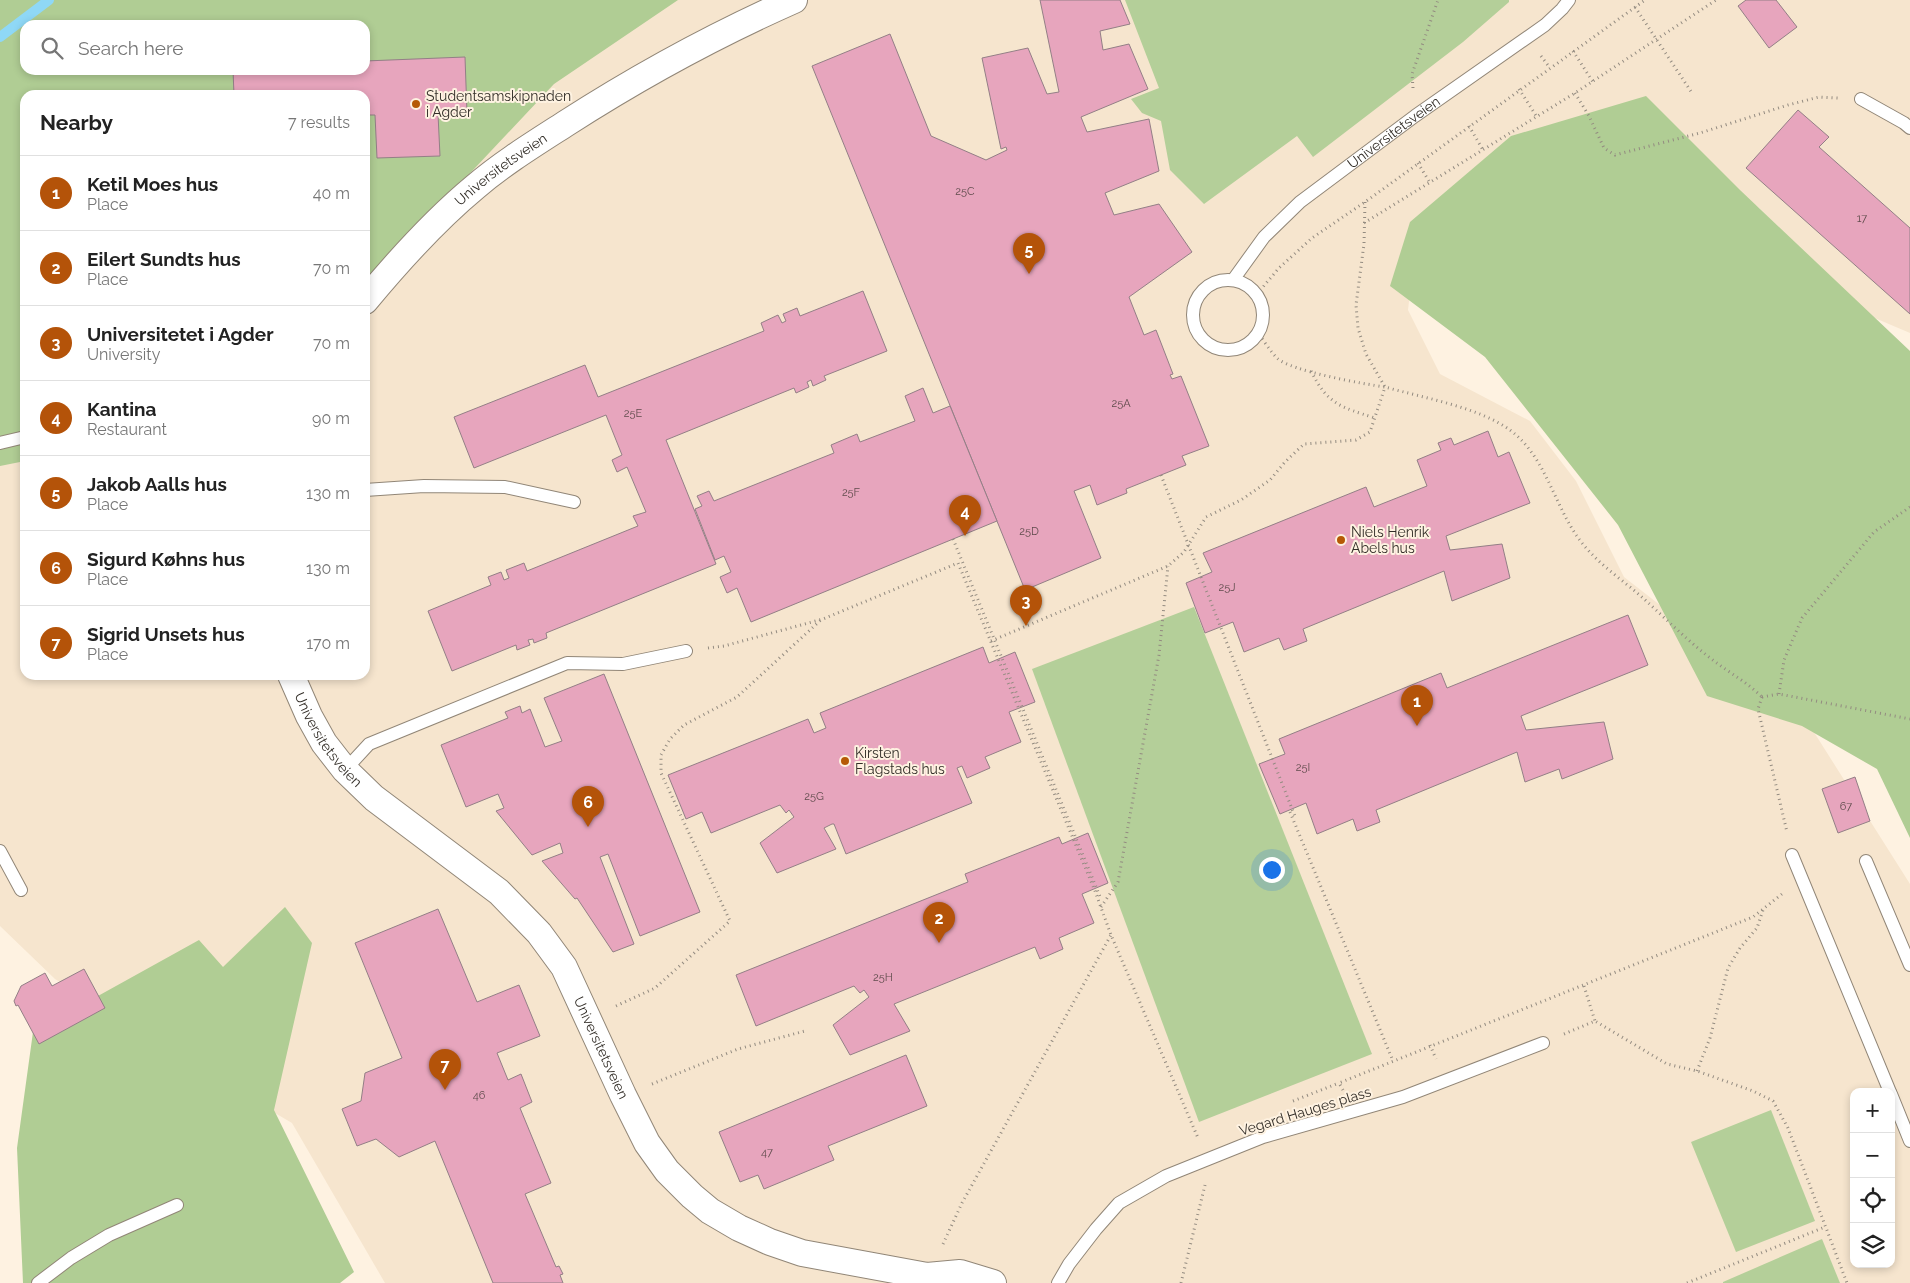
<!DOCTYPE html>
<meta charset="utf-8">
<style>
:root{--surface:#fff;--page:#f2f2f2;--text:#222;--muted:#767676;--line:#e0e0e0;--accent:#b45309}
body{margin:0;font-family:Raleway,sans-serif;background:var(--page);color:var(--text)}
.controls{position:absolute;right:15px;bottom:15px;display:grid;overflow:hidden;border-radius:10px;box-shadow:0 2px 8px #0003}
.controls button{width:45px;height:45px;display:grid;place-items:center;padding:0;border:0;border-bottom:1px solid var(--line);background:var(--surface);color:var(--text);font:25px sans-serif}
.you{position:absolute;left:1271px;top:869px;width:18px;height:18px;margin:-12px;border:4px solid #fff;border-radius:50%;background:#1a73e8;box-shadow:0 0 0 8px #1a73e833}
.badge{display:grid;place-items:center;width:32px;height:32px;border-radius:50%;background:var(--accent);color:#fff;font-size:16px;font-weight:700}
.pin{position:absolute;translate:-50% -41px;filter:drop-shadow(0 1px 2px #0008)}
.pin::after{content:'';position:absolute;top:26px;width:18px;height:15px;background:inherit;clip-path:polygon(0 0,100% 0,50% 100%)}
.list{margin:0;padding:0;list-style:none}
h2{display:flex;justify-content:space-between;align-items:center;height:65px;margin:0;padding:0 20px;font-size:21px}
h2 small{font-size:16px;font-weight:400;color:var(--muted)}
.list li{display:grid;grid-template-columns:32px 1fr auto;gap:15px;align-items:center;box-sizing:border-box;height:75px;padding:0 20px;border-top:1px solid var(--line)}
.list b{display:block;font-size:19px;white-space:nowrap}
.list p{margin:0;font-size:16px;white-space:nowrap;color:var(--muted)}
.list em{font-size:16px;font-style:normal;color:var(--muted)}
.icon{flex:none;width:28px;height:28px;fill:none;stroke:currentColor;stroke-width:2;stroke-linecap:round;stroke-linejoin:round}
.map{position:relative;flex:none;width:1910px;height:1283px;overflow:hidden}
.search{position:absolute;background:var(--surface);box-shadow:0 2px 8px #0003;left:20px;top:20px;width:350px;height:55px;display:flex;align-items:center;gap:12px;box-sizing:border-box;padding:0 18px;border-radius:15px;color:var(--muted);font-size:19px}
.panel{position:absolute;background:var(--surface);box-shadow:0 2px 8px #0003;left:20px;top:90px;width:350px;height:590px;border-radius:15px}
.map>svg:first-child{display:block}
.built{fill:#f6e5ce;fill-rule:evenodd}
.green{fill:#b4cf99}
.forest{fill:#b0cd94;fill-rule:evenodd}
.lines{fill:none;stroke-linecap:round;stroke-linejoin:round}
.stream{stroke:#8fd8f6;stroke-width:10}
.building{fill:#e7a5bd;stroke:#937f86}
.service-casing{stroke:#918677;stroke-width:14}
.minor-casing{stroke:#918677;stroke-width:28}
.path{stroke:#938b80;stroke-width:3;stroke-dasharray:1 4;stroke-linecap:butt}
.service{stroke:#fff;stroke-width:12}
.minor{stroke:#fff;stroke-width:26}
.path-bridge{stroke:#938b80;stroke-width:3;stroke-dasharray:1 4;stroke-linecap:butt}
.poi-dot{fill:#b65905;stroke:#fef2e1;stroke-width:2}
.labels{text-anchor:middle;stroke-width:4;stroke-linejoin:round;paint-order:stroke}
.number-label{font-size:11px;fill:#604c4d}
.poi-label{font-size:14px;fill:#332e28;stroke:#fef2e1;text-anchor:start}
.street-label{font-size:14px;fill:#332e28;stroke:#fef2e1}
</style>
<div class="map">
<svg width="1910" height="1283" viewBox="0 0 1910 1283">
<rect width="100%" height="100%" fill="#fef2e1"/>
<!-- built -->
<path class="built" d="M267,0h1643v333l-40,-17 -112,-109 -112,-54 -228,73 -10,84 32,64 90,47 46,60 48,96 181,141 105,166v399h-1525l-93,-160 -111,-65 -126,-79 -55,-53v-503l25,-5v257h340v-650zM1854,1092h37v172h-37z"/>
<!-- green -->
<g class="green">
<path d="M1125,0h384v2l-46,40 -150,115 -16,-21 -93,68 -34,-34 -9,-49 -19,-8 -11,-14 28,-11z"/>
<path d="M1194,607l178,447 -173,68 -167,-453z"/>
<path d="M1771,1110l44,111 -79,31 -45,-110z"/>
<path d="M1822,1239l18,44h-117v-1z"/>
</g>
<!-- forest -->
<g class="forest">
<path d="M0,0h678l-124,84 -189,201v-190h-340v366l-25,5zM25,25h340v45h-340z"/>
<path d="M1646,96l94,94 170,161v487l-33,-69 -75,-43 -95,-30 -89,-171 -133,-168 -95,-71 20,-64 101,-86z"/>
<path d="M285,907l27,36 -38,167 80,162 -14,11h-317l-6,-135 16,-116 166,-92 24,27z"/>
</g>
<g class="lines">
<!-- stream -->
<path class="stream" d="M0,37l49,-37"/>
</g>
<!-- building -->
<g class="building">
<path d="M1040,0h80l10,24 -30,7 3,19 26,-6 19,45 -67,28 6,15 62,-13 10,52 -54,22 9,22 45,-11 33,48 -63,45 15,38 12,-5 17,44 -3,1 2,4 9,-3 28,70 -27,10 4,9 -60,24 1,4 -30,12 -7,-20 -16,6 27,67 -76,32 -213,-524 78,-32 41,102 55,24 21,-10 -1,-3 -5,2 -19,-91 46,-10 19,46 12,-2z"/>
<path d="M1746,0h30l21,27 -28,21 -31,-42z"/>
<path d="M465,57l2,56 -29,1 2,42 -63,2 -2,-43h-10v-20h-131l-1,-25h132v-9z"/>
<path d="M1798,110l31,27 -10,10 91,81v86l-164,-146z"/>
<path d="M863,291l24,60 -63,25 2,4 -13,6 -2,-6 -4,2 2,5 -13,6 -2,-5 -128,52 50,124 -170,69 1,5 -13,5 -1,-4 -5,1 2,5 -13,5 -1,-5 -64,26 -24,-60 63,-26 -3,-8 13,-5 3,8 5,-2 -3,-8 18,-7 3,8 111,-45 -5,-10 13,-4 -19,-45 -10,5 -5,-12 10,-5 -16,-40 -132,53 -20,-51 131,-52 13,32 166,-66 -3,-8 17,-8 4,8 4,-2 -3,-7 14,-6 3,8z"/>
<path d="M923,388l10,25 17,-7 47,115 -246,101 -14,-34 -10,5 -7,-16 11,-5 -7,-16 -9,4 -20,-51 7,-3 -5,-10 12,-5 5,10 120,-48 -3,-8 26,-11 3,8 55,-21 -10,-25z"/>
<path d="M1488,431l10,26 11,-5 21,51 -84,33 4,14 52,-6 8,34 -58,23 -8,-30 -141,58 4,12 -23,9 -5,-12 -35,14 -11,-30 -28,11 -19,-50 26,-11 -9,-19 163,-66 8,20 53,-21 -10,-26 24,-10 -3,-7 13,-5 3,7z"/>
<path d="M1628,615l20,50 -127,51 5,14 78,-8 9,37 -51,20 -3,-10 -34,13 -8,-30 -141,58 4,12 -23,9 -4,-12 -36,15 -11,-31 -26,11 -21,-50 26,-10 -6,-15 162,-66 6,15z"/>
<path d="M983,647l6,16 26,-11 20,50 -26,10 12,30 -36,15 5,11 -23,10 -5,-12 -5,2 15,35 -126,51 -12,-30h-2l-8,4 12,21 -59,24 -17,-30 34,-26 -5,-7 -3,3 -6,-8 -69,28 -9,-21 -16,7 -18,-44 140,-56 6,14 12,-5 -6,-15z"/>
<path d="M604,674l96,238 -60,24 -32,-82 -8,3 34,87 -21,8 -36,-54 -2,1 -33,-38 21,-8 -3,-10 -28,12 -36,-44 8,-3 -6,-14 -32,13 -25,-62 67,-27 -3,-6 15,-6 2,7 8,-4 15,38 17,-6 -18,-43z"/>
<path d="M1855,777l15,44 -32,12 -16,-44z"/>
<path d="M1088,833l20,50 -26,11 12,29 -35,15 4,11 -23,10 -5,-12 -141,57 16,27 -60,24 -17,-30 36,-28 -5,-7 -4,3 -6,-7 -98,40 -20,-51 232,-93 -3,-8 94,-37 3,7z"/>
<path d="M438,909l39,93 42,-17 21,51 -43,17 11,27 13,-6 11,28 -12,6 31,75 -26,11 31,73 3,-1 4,8 -3,1 3,8h-70l-58,-142 -36,16 -23,-18 -19,7 -15,-37 19,-8 4,-28 37,-15 -47,-115z"/>
<path d="M84,969l21,39 -66,36 -21,-39 -2,1 -2,-5 7,-15 24,-13 7,13z"/>
<path d="M906,1055l21,51 -99,40 6,14 -70,29 -6,-14 -18,7 -21,-50z"/>
</g>
<g class="lines">
<!-- service casing -->
<g class="service-casing">
<g id="service">
<path d="M1861,99l43,24 6,5"/>
<path id="s1" d="M1233,280l31,-43 36,-35 115,-86 130,-91 17,-16 7,-9"/>
<circle cx="1228" cy="315" r="35"/>
<path d="M0,443l25,-6"/>
<path d="M365,490l59,-4 81,1 69,15"/>
<path d="M345,770l24,-26 198,-81 56,1 63,-13"/>
<path d="M0,851l21,39"/>
<path d="M1792,855l98,237"/>
<path d="M1866,861l44,104"/>
<path d="M1891,1094l19,47"/>
<path d="M38,1283l33,-25 38,-23 68,-30"/>
<path d="M1058,1283l11,-19 27,-35 23,-26 47,-27 97,-39 140,-40 140,-54"/>
</g>
</g>
<!-- minor casing -->
<g class="minor-casing">
<g id="minor">
<path id="s2" d="M365,301c34,-41 69,-80 110,-114 28,-24 59,-43 90,-63 73,-47 150,-89 229,-124"/>
<path id="s3" d="M291,675l18,41 15,27 21,27 29,28 125,94 40,41 25,34 59,128 24,48 20,28 25,25 18,15 29,17 31,14 32,11 125,23 33,-3 33,10"/>
</g>
</g>
<!-- path -->
<g class="path">
<path d="M1635,7l57,86"/>
<path d="M1573,51l20,31"/>
<path d="M1541,56l9,12"/>
<path d="M1413,88l-1,-14 26,-74"/>
<path d="M1519,89l18,28"/>
<path d="M1575,93l14,23 15,32 11,7 85,-22 88,-28 31,-8 19,1"/>
<path d="M1469,126l14,24"/>
<path d="M1418,163l12,20"/>
<path d="M1365,202l-1,42 -8,61 2,23 8,26 19,33c39,11 93,20 125,43 40,30 45,85 78,120 16,18 37,32 55,48 23,21 46,44 71,63 16,12 34,22 48,36"/>
<path d="M1364,223l211,-130 141,-93"/>
<path d="M1257,294l22,-26 33,-30 53,-36 280,-202"/>
<path d="M1311,371c17,34 30,36 64,47"/>
<path d="M1201,577l95,242"/>
<path d="M991,641l177,-75 16,-14 22,-35 35,-17 29,-20 15,-18 19,-18 52,-4 14,-8 15,-45c-21,-3 -95,-16 -108,-29 -7,-7 -13,-17 -19,-25"/>
<path d="M708,648l16,-2 99,-27 135,-56 137,328 16,44 87,203"/>
<path d="M1779,694l5,-34 18,-42 72,-86 36,-25"/>
<path d="M1762,697l-4,12 29,123"/>
<path d="M1762,697l17,-3 131,25"/>
<path d="M1290,812l103,249"/>
<path d="M1101,907l17,-25 41,-227 9,-89"/>
<path d="M1584,986l11,35"/>
<path d="M616,1006l39,-18 75,-67 -69,-148v-18l9,-16 14,-14 53,-28 85,-78"/>
<path d="M1564,1034l31,-13 72,43 30,7 56,20 20,10 15,27 59,155"/>
<path d="M1430,1045l6,14"/>
<path d="M1697,1071l13,-33 18,-70 12,-20 17,-20 6,-18"/>
<path d="M652,1084l86,-35 67,-18"/>
<path d="M1343,1090l-4,-7 414,-166 29,-23"/>
<path d="M1293,1101l46,-18"/>
<path d="M943,1244l19,-41 149,-268"/>
<path d="M1181,1283l24,-98"/>
<path d="M1687,1283l138,-56"/>
</g>
<!-- service -->
<use href="#service" class="service"/>
<!-- minor -->
<use href="#minor" class="minor"/>
<!-- path-bridge -->
<g class="path-bridge">
<path d="M1161,475l40,102"/>
<path d="M953,539l148,360"/>
</g>
</g>
<!-- markers -->
<g class="poi-dot">
<circle cx="416" cy="104" r="5"/>
<circle cx="1341" cy="540" r="5"/>
<circle cx="845" cy="761" r="5"/>
</g>
<g class="labels">
<!-- number labels -->
<g class="number-label">
<text x="965" y="195">25C</text>
<text x="1862" y="222">17</text>
<text x="1121" y="407">25A</text>
<text x="633" y="417">25E</text>
<text x="851" y="496">25F</text>
<text x="1029" y="535">25D</text>
<text x="1227" y="591">25J</text>
<text x="1303" y="771">25I</text>
<text x="814" y="800">25G</text>
<text x="1846" y="810">67</text>
<text x="883" y="981">25H</text>
<text x="479" y="1099">46</text>
<text x="767" y="1156">47</text>
</g>
<!-- poi labels -->
<g class="poi-label">
<text x="426" y="101">Studentsamskipnaden<tspan x="426" dy="16">i Agder</tspan></text>
<text x="1351" y="537">Niels Henrik<tspan x="1351" dy="16">Abels hus</tspan></text>
<text x="855" y="758">Kirsten<tspan x="855" dy="16">Flagstads hus</tspan></text>
</g>
<!-- street labels -->
<g class="street-label">
<text dy="5" stroke="none"><textPath href="#s1" startOffset="220">Universitetsveien</textPath></text>
<text dy="5" stroke="none"><textPath href="#s2" startOffset="190">Universitetsveien</textPath></text>
<text dy="5" stroke="none"><textPath href="#s3" startOffset="75">Universitetsveien</textPath></text>
<text dy="5" stroke="none"><textPath href="#s3" startOffset="495">Universitetsveien</textPath></text>
<text transform="translate(1305 1111) rotate(-17)" y="5">Vegard Hauges plass</text>
</g>
</g>
</svg>
<div class="controls">
<button>+</button>
<button>−</button>
<button><svg class="icon" aria-label="locate" viewBox="0 0 24 24"><circle cx="12" cy="12" r="6"/><path d="M12 2v4M12 18v4M2 12h4M18 12h4"/></svg></button>
<button><svg class="icon" aria-label="layers" viewBox="0 0 24 24"><path d="M12 4l9 5-9 5-9-5zM3 14l9 5 9-5"/></svg></button>
</div>
<div class="you"></div>
<div class="pin badge" style="left:1417px;top:726px">1</div>
<div class="pin badge" style="left:939px;top:943px">2</div>
<div class="pin badge" style="left:1026px;top:626px">3</div>
<div class="pin badge" style="left:965px;top:536px">4</div>
<div class="pin badge" style="left:1029px;top:274px">5</div>
<div class="pin badge" style="left:588px;top:827px">6</div>
<div class="pin badge" style="left:445px;top:1090px">7</div>
<div class="search"><svg class="icon" aria-label="search" viewBox="0 0 24 24"><circle cx="10" cy="10" r="6"/><path d="M15 15l6 6"/></svg>Search here</div>
<section class="panel">
<h2>Nearby<small>7 results</small></h2>
<ul class="list">
<li><span class="badge">1</span><div><b>Ketil Moes hus</b><p>Place</p></div><em>40 m</em></li>
<li><span class="badge">2</span><div><b>Eilert Sundts hus</b><p>Place</p></div><em>70 m</em></li>
<li><span class="badge">3</span><div><b>Universitetet i Agder</b><p>University</p></div><em>70 m</em></li>
<li><span class="badge">4</span><div><b>Kantina</b><p>Restaurant</p></div><em>90 m</em></li>
<li><span class="badge">5</span><div><b>Jakob Aalls hus</b><p>Place</p></div><em>130 m</em></li>
<li><span class="badge">6</span><div><b>Sigurd Køhns hus</b><p>Place</p></div><em>130 m</em></li>
<li><span class="badge">7</span><div><b>Sigrid Unsets hus</b><p>Place</p></div><em>170 m</em></li>
</ul>
</section>
</div>
